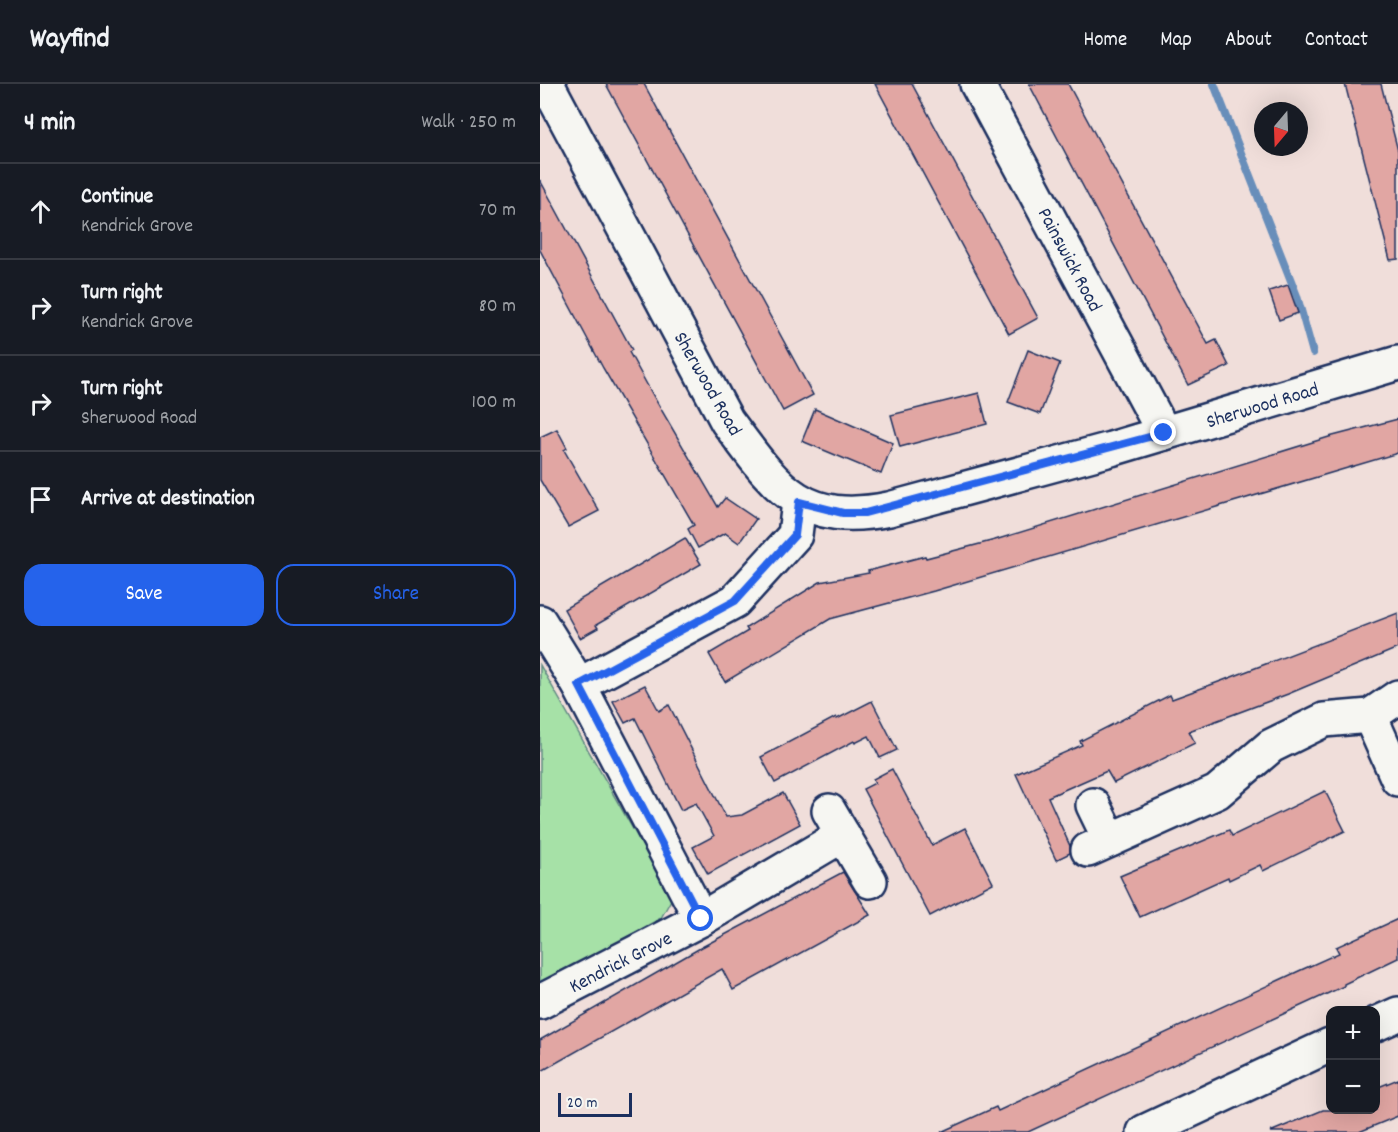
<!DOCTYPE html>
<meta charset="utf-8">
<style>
:root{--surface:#171b24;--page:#242831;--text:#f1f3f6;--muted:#9ea1a6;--line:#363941;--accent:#2563eb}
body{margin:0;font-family:Dekko,sans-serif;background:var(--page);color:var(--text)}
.controls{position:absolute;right:18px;bottom:18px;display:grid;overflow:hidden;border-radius:12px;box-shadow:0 6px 24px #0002}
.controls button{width:54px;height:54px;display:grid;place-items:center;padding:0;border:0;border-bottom:2px solid var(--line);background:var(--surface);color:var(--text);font:30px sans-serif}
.compass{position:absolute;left:714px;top:18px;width:54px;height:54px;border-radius:50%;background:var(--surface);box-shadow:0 6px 24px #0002;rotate:199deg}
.scale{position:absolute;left:18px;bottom:15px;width:74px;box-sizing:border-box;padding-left:6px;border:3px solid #1b2f5e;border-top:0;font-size:16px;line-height:21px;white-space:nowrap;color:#1b2f5e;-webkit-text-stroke:4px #f6f6f2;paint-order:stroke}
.stop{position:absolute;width:18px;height:18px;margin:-14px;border:4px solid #2563eb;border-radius:50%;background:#fff}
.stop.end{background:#2563eb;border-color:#fff;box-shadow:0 2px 6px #0008}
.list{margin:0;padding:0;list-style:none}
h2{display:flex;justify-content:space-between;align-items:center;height:78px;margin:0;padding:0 24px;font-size:26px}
h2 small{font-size:20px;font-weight:400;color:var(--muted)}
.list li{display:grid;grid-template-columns:39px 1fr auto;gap:18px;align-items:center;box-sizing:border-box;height:96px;padding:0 24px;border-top:2px solid var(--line)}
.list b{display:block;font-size:22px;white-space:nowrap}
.list p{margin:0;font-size:20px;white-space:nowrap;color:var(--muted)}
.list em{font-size:20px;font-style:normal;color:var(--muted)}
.actions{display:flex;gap:12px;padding:18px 24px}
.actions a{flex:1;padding:14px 0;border:2px solid var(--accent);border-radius:18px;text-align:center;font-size:21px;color:var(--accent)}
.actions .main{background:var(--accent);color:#fff}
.icon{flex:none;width:33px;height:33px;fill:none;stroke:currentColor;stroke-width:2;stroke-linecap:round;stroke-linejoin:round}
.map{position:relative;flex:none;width:858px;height:1048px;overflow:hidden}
header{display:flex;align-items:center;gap:36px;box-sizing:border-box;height:84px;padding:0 30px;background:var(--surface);border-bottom:2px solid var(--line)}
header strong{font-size:28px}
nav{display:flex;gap:33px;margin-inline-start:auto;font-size:21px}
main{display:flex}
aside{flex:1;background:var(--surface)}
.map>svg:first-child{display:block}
.green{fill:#a6e1a7;stroke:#608882;stroke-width:1.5}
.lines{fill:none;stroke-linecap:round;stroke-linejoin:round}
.stream{stroke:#678eba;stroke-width:8}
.building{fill:#e1a6a3;stroke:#1b2f5e;stroke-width:1.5}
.minor-casing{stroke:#1b2f5e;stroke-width:38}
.minor{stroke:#f6f6f2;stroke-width:33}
.route{stroke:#2563eb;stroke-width:8}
.labels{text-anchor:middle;stroke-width:6;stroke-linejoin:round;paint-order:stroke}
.street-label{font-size:20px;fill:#1b2f5e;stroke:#f6f6f2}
</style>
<header>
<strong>Wayfind</strong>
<nav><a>Home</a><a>Map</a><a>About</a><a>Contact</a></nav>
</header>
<main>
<aside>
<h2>4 min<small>Walk · 250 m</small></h2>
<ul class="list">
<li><svg class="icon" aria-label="ahead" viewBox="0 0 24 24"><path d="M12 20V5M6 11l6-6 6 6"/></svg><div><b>Continue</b><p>Kendrick Grove</p></div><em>70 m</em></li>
<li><svg class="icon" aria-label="right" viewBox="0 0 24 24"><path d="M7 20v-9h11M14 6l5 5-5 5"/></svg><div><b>Turn right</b><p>Kendrick Grove</p></div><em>80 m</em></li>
<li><svg class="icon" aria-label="right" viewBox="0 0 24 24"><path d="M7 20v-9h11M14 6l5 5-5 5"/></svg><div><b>Turn right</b><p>Sherwood Road</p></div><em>100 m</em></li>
<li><svg class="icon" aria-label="arrive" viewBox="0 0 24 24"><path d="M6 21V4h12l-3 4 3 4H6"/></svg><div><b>Arrive at destination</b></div></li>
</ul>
<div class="actions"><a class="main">Save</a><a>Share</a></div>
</aside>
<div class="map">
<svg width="858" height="1048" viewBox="0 0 858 1048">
<rect width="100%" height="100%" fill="#f0deda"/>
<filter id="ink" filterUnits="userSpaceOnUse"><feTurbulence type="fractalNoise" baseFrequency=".0167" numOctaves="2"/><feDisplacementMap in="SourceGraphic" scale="12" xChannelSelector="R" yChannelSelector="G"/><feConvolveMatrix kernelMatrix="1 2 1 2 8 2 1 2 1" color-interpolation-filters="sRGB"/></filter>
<g filter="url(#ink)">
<!-- green -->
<path class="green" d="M0,581l132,233 -11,20 -121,68z"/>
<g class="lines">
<!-- stream -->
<path class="stream" d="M674,0l83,212 16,57"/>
</g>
<!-- building -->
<g class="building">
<path d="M66,0h38l169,311 -30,16z"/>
<path d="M335,0h37l126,234 -29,16z"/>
<path d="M489,0h39l140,260 8,-4 13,26 -41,19z"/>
<path d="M805,0h36l17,67v108l-8,1z"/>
<path d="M0,96l92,170 -3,2 26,47 63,108 7,-9 31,21 -17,24 -14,-10 -27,15 -10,-19 6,-4 -91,-157 -63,-118z"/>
<path d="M748,201l10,28 -19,7 -10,-29z"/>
<path d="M488,266l32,13 -20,51 -32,-12z"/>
<path d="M439,309l8,31 -87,23 -9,-32z"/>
<path d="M275,325l78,34 -12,31 -79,-33z"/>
<path d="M858,335v34l-464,138 -104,28 -105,63 -16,-28 39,-23 -2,-3 74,-46 49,-9 -1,-2 57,-15 1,2 69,-18 334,-103z"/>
<path d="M17,345l10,19 -3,2 35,61 -31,16 -28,-47v-43z"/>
<path d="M145,454l16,26 -105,61 2,3 -18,10 -16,-29z"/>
<path d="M858,529v35l-110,46 -99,37 6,12 -81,40 -7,-12 -59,26 22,49v7l-14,7 -40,-86 66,-29 -2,-4 90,-46 2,4 52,-19z"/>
<path d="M105,601l14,26 10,-6 57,112 16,-2 41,-22 17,31 -92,50 -15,-27 21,-11 -18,-33 -15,7 -46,-92 -10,5 -12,-22z"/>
<path d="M332,617l25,49 -17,8 -11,-22 -14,7 -1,-2 -79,42 -14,-26 75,-40 1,2z"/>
<path d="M352,685l40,76 33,-17 28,55 -63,33 -67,-127 12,-6 -2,-4z"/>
<path d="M785,707l20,40 -82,40 -3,-6 -31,15 -1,-3 -88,40 -20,-41 109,-46 3,6z"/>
<path d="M303,788l27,43 -137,75 -11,-21 -182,103v-32l162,-93z"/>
<path d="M858,835v39l-54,26v2l-316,146h-87l55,-25 2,4 303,-141 38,-17 -3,-6z"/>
<path d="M858,995v37l-39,16h-89l53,-22h53v-22z"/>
</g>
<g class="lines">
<!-- minor casing -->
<g class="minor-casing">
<g id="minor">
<path d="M7,0l180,337c48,64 72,106 162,88l222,-60 287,-86"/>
<path d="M437,0l187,349"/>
<path d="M0,538l39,63 122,234 -161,83"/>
<path d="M39,601l156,-84 60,-66 4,-33"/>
<path d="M830,632l28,63"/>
<path d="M553,721l17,35"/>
<path d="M289,727l14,24"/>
<path d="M548,766l129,-58 54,-46 53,-26 46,-4 28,-19"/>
<path d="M161,835l142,-84 27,46"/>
<path d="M836,940l22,-10"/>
<path d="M604,1048l186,-87"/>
</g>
</g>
<!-- minor -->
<use href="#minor" class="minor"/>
</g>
</g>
<g class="lines" filter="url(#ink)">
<!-- route -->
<path class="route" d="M161,835l-122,-234 156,-84 60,-66 4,-33 44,11h22l299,-80"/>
</g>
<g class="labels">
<!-- street labels -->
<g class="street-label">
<text transform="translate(531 175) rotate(62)" y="7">Painswick Road</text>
<text transform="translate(169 299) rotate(60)" y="7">Sherwood Road</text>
<text transform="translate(722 320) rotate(-17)" y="7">Sherwood Road</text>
<text transform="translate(80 877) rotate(-27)" y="7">Kendrick Grove</text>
</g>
</g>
</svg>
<div class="controls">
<button>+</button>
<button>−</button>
</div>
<svg class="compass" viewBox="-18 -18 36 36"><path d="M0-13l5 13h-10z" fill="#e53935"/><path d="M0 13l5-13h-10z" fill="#9ea1a6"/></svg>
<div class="scale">20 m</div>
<div class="stop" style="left:161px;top:835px"></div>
<div class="stop end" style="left:624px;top:349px"></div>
</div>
</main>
